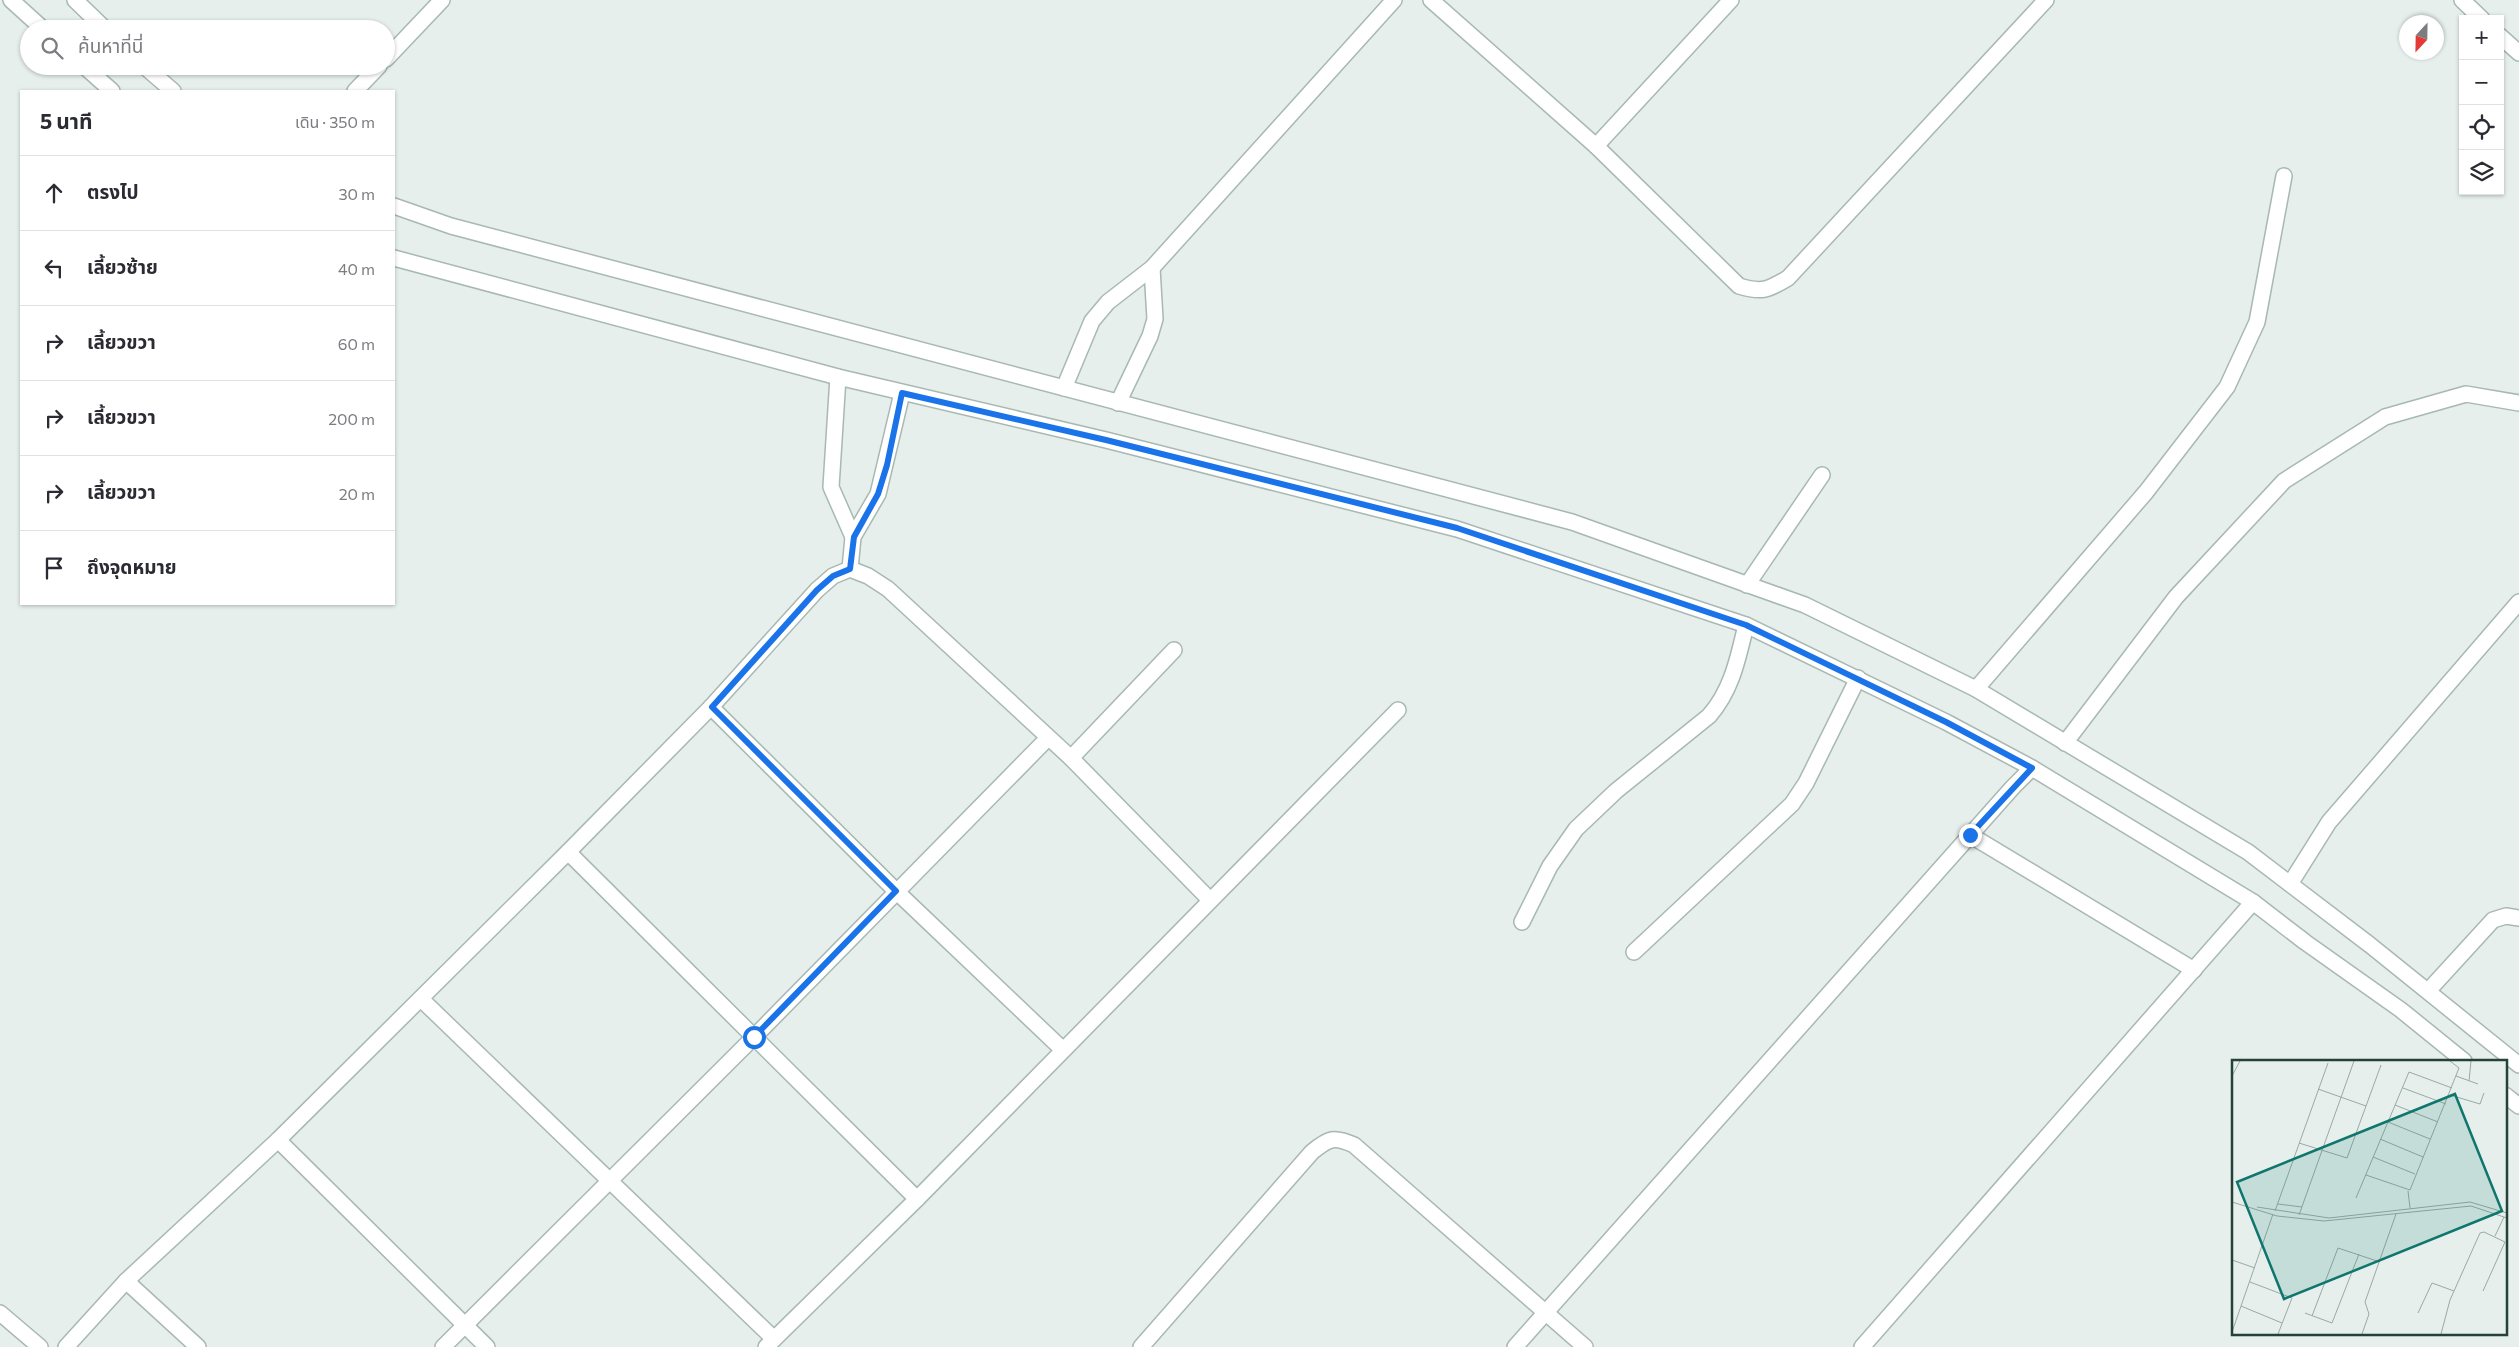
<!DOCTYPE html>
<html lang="th">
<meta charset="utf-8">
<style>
:root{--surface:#fff;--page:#f2f2f3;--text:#2b2b33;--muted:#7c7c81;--line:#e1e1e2}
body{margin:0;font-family:Commissioner,"Noto Sans Thai",sans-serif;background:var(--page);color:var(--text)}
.controls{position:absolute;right:15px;top:15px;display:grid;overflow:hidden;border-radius:0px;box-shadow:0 1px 4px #0004}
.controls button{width:45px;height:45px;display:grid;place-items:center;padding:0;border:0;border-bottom:1px solid var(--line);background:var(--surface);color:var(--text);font:25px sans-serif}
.compass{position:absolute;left:2399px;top:15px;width:45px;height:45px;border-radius:50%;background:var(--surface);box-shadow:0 1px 4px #0004;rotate:202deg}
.stop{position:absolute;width:15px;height:15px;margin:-11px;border:4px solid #1a73e8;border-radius:50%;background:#fff}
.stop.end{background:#1a73e8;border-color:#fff;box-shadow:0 1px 5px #0008}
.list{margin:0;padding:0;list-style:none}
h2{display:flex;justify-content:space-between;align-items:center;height:65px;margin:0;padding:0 20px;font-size:21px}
h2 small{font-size:16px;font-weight:400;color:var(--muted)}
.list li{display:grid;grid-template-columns:32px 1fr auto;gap:15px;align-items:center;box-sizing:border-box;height:75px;padding:0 20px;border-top:1px solid var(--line)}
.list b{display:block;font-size:19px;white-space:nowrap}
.list em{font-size:16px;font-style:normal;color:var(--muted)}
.icon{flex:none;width:28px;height:28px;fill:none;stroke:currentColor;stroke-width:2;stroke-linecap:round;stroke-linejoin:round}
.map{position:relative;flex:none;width:2519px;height:1347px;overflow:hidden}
.search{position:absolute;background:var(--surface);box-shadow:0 1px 4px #0004;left:20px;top:20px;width:375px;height:55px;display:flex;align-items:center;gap:12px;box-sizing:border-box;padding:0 18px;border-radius:28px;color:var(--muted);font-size:19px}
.panel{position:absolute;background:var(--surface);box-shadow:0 1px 4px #0004;left:20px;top:90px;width:375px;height:515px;border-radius:0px}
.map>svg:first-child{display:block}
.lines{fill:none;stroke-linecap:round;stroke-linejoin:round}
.minor-casing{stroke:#a8b8b2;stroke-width:18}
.minor{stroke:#fff;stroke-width:15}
.route{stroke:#1a73e8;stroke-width:6}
.inset-road{fill:none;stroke:#98aaa4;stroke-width:1}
.view{fill:#0f766e;fill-opacity:0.15;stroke:#0f766e;stroke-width:2.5}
.inset-edge{fill:none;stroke:#24423a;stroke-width:2.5}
</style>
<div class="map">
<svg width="2519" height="1347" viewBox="0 0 2519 1347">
<rect width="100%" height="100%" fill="#e6efeb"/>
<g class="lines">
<!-- minor casing -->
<g class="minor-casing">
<g id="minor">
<path d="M11,0l32,29"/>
<path d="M75,0l30,29"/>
<path d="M1431,0l165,146 143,140c23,7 29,4 49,-8l258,-278"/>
<path d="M2462,0l20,19"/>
<path d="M2500,36l19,17"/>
<path d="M386,59l56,-59"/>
<path d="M84,66l28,25"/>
<path d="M144,66l29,25"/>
<path d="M355,91l24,-25"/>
<path d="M1596,146l135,-146"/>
<path d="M394,206l57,20 1121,296 233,83 171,84 272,163 122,93 149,120"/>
<path d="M394,258l444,119 268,63 351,89 289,96 200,97 86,46 221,134 52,40 96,68 63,51"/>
<path d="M838,377l-7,110 22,50"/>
<path d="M1064,388l28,-67 16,-19 44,-34 242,-268"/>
<path d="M1118,403l32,-67 5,-17 -3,-51"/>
<path d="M850,569l3,-32 25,-43 24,-101"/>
<path d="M1747,585l75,-110"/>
<path d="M1976,689l170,-197 81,-105 30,-65 27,-146"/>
<path d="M711,707l185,184 166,158"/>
<path d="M2065,743l111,-146 108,-116 101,-64 81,-23 53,9"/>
<path d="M1071,758l103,-108"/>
<path d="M1970,835l224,135"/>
<path d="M568,852l349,347"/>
<path d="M2290,884l39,-62 190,-220"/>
<path d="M1522,922l28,-56 26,-37 40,-38 93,-75c23,-26 29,-58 37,-91"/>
<path d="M1634,952l158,-148 14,-21 52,-105"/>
<path d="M2428,991l65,-71 13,-4 13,2"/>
<path d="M421,999l353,340"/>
<path d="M2505,1095l14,11"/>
<path d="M278,1140l209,207"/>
<path d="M126,1281l72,66"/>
<path d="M0,1313l40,34"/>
<path d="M66,1347l60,-66 152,-141 290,-288 143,-145 106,-117 16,-14 17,-7 18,7 20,13 183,169 138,141"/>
<path d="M443,1347l311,-310 294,-299"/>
<path d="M766,1347l151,-148 481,-489"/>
<path d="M1141,1347l171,-195c17,-14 22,-16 42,-7l231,202"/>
<path d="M1515,1347l498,-560 19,-19"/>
<path d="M1862,1347l391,-445"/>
</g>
</g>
<!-- minor -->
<use href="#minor" class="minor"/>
</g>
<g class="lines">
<!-- route -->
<path class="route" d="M754,1037l142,-146 -184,-184 105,-117 16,-14 17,-7 4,-32 24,-43 9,-29 15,-72 204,47 351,88 289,97 200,97 86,46 -62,67"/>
</g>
<!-- overview -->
<g transform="translate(2232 1060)">
<rect width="275" height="275" fill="#e6efeb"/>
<path class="inset-road" d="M0,16l8,-15M224,16l22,8M237,21l2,-20M171,28l43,16M86,29l48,17M218,35l30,9 4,-11M163,45l43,17M156,62l42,17M148,79l43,18M67,83l48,15 34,-93M141,97l42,17M134,115l44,15 49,-122 -9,-7M176,131l2,17M124,138l53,-126 43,16M0,142l45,14 47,5 147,-15 36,12M46,144l24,3M25,147l72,11 141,-16 37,11M43,151l53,-148M67,155l55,-154M263,176l9,-19M0,200l23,8M18,222l42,16 -14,36M9,246l41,17M73,253l27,10 27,-69M186,253l14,-30 22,8M80,256l26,-68 42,14M0,272l41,-118M130,274l7,-20 -4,-12 31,-88M209,274l9,-34 30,-67 4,-1 21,10 -22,49"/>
<path class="view" d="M223,34l47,117 -218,88 -47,-117z"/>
<rect width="275" height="275" class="inset-edge"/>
</g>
</svg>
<div class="controls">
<button>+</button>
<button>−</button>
<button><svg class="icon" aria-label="locate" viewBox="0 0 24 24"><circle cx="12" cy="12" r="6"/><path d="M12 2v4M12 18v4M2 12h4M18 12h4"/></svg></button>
<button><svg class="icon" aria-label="layers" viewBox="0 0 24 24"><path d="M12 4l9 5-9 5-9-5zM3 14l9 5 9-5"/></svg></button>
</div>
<svg class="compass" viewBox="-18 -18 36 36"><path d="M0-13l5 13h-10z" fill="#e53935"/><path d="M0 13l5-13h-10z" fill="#7c7c81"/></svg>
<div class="stop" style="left:754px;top:1037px"></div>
<div class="stop end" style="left:1970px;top:835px"></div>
<div class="search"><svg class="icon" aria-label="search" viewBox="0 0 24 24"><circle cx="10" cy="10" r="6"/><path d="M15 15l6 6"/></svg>ค้นหาที่นี่</div>
<section class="panel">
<h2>5 นาที<small>เดิน · 350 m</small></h2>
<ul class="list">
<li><svg class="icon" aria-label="ahead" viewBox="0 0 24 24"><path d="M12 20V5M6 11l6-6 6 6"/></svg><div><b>ตรงไป</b></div><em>30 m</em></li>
<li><svg class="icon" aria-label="left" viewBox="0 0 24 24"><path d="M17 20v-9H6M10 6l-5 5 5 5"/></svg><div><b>เลี้ยวซ้าย</b></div><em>40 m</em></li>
<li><svg class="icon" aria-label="right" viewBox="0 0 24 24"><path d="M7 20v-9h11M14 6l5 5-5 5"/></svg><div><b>เลี้ยวขวา</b></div><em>60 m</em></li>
<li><svg class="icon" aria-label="right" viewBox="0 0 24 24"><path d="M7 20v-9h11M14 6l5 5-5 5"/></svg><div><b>เลี้ยวขวา</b></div><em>200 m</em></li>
<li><svg class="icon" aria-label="right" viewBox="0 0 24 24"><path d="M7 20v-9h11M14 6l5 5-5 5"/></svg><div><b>เลี้ยวขวา</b></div><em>20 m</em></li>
<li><svg class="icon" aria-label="arrive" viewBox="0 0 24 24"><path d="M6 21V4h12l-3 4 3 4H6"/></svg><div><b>ถึงจุดหมาย</b></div></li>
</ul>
</section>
</div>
